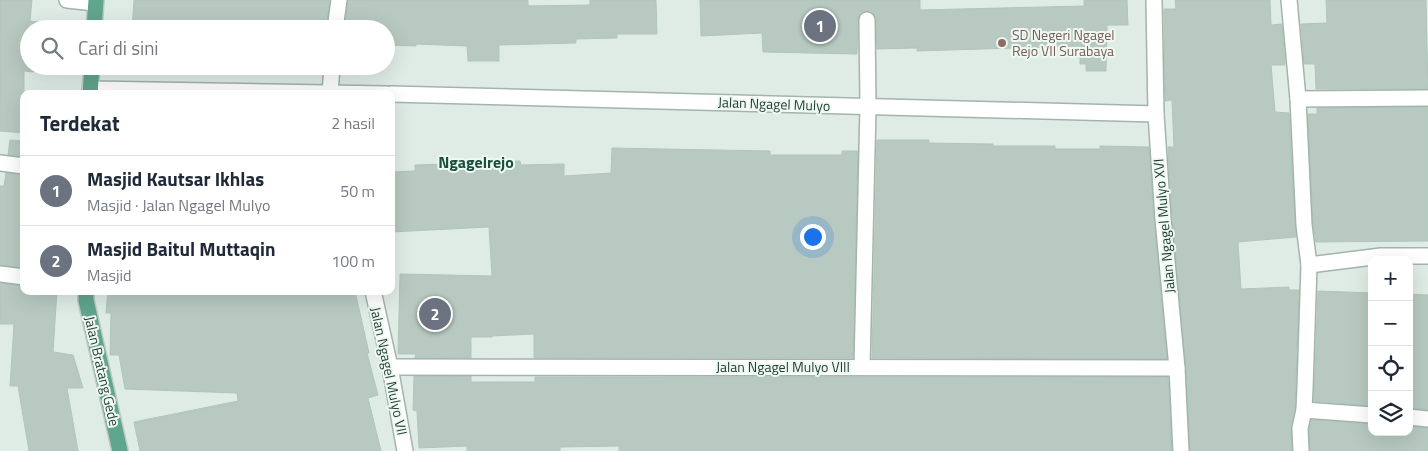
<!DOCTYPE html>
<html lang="id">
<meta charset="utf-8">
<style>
:root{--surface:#fff;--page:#f6f6f7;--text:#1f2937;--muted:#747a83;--line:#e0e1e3;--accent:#db2777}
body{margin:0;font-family:"Titillium Web",sans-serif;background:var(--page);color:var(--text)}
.controls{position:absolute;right:15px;bottom:15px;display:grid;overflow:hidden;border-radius:10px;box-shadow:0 5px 20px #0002}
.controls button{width:45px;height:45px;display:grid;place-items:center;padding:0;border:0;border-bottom:1px solid var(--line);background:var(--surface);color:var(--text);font:25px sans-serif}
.you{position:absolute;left:812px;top:236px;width:18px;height:18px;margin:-12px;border:4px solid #fff;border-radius:50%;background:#1a73e8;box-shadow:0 0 0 8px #1a73e833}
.badge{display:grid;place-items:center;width:32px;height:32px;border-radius:50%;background:var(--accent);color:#fff;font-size:16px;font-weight:700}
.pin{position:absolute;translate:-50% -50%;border:2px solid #fff;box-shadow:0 1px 5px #0006}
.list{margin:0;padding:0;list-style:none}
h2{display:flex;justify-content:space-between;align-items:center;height:65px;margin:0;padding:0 20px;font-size:21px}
h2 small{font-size:16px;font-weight:400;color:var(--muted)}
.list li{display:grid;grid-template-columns:32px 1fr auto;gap:15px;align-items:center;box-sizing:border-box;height:70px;padding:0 20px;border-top:1px solid var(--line)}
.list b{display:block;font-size:19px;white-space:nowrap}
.list p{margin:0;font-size:16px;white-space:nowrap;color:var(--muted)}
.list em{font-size:16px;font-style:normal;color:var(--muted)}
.icon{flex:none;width:28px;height:28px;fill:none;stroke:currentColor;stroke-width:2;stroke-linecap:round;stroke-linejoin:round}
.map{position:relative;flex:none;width:1428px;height:451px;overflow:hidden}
.search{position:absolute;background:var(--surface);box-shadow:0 5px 20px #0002;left:20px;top:20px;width:375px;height:55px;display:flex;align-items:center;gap:12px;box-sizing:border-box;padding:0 18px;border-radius:28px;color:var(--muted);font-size:19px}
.panel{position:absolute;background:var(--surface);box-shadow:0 5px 20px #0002;left:20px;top:90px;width:375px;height:205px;border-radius:10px}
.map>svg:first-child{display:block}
.building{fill:#b7c9c0;stroke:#b1c6bb}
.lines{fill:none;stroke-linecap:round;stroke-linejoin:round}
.minor-casing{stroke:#a2b4ac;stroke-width:18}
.major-casing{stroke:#c0c9c6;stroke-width:18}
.minor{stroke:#fff;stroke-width:15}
.major{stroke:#60a58d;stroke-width:15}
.education-dot{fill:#8d6e63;stroke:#f0f8f3;stroke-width:2}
.labels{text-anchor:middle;stroke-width:4;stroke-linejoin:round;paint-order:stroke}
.education-label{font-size:14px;fill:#785e54;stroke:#f0f8f3;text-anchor:start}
.street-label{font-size:14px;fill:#1f3d32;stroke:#f0f8f3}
.quarter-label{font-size:16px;font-weight:bold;fill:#19503e;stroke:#f0f8f3}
</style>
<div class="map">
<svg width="1428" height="451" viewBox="0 0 1428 451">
<rect width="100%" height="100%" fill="#dfece5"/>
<!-- building -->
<g class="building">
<path d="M0,0h32l-2,21 8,1 -1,7h-8v37h5v6l-10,-1v62l-24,-2z"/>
<path d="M134,0h196l-4,29h-194z"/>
<path d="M348,0h180v6l62,-1v-5h66l1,34h-40v4l-41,1v4l-77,2v16h-31l-1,-15 -51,-2v2l-30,-1v-16h-42z"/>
<path d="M700,0h220v10l164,-4v-6h43l1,25h-21l-1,46h-20v-7h-6v-18l-163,5v-3l-40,1 -1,-30 -1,-4 -3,-3 -5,-1 -5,1 -3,3 -1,5 -1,34 -94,-2 -1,-19 -61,3z"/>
<path d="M1175,0h95l1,25 11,-1 3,41h-14l4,47 14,1 7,124 -58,5 3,47 48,-2v3h10l-4,119 -4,19 1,23h-102l-4,-84 -14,-149 -4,-71h6l-2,-47 -7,1 -1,-92h12z"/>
<path d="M1326,0h100l2,89h-112l-1,-25h-11l-3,-40 26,-1z"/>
<path d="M1428,107v134l-112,1 -3,-18 -5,-110h9v-6z"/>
<path d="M10,140l14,1v16l-16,-2z"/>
<path d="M877,140h52v3l64,1v2h62v3h45v-3l49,1 5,73 13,139 -295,-1z"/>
<path d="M612,148l158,3v4h72v-4h16l-5,207h-319v-24l-42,2v1h-21v21h-56l1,-4h-18l2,-80 92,2 -3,-49 -98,5v-60l24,-1v-6l36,-1v-2l32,-2v2l37,-1 1,4 43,-1v12l47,-3z"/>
<path d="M6,173l18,2v93l-24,-3v-79h4z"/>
<path d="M0,283l24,3v5h33l-4,61 20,3 10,33h-16l11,63h-49l-11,-65h-8l4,-62h-14z"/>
<path d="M108,291h247l14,62h-2l11,42 -10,3 13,53h-241l-6,-29 104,-21 -1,-8 -112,-4 -6,-34h-9l1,-42h-5z"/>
<path d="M1318,291l54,2v113l-58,-5z"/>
<path d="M1409,294l19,1v115l-19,-2z"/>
<path d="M414,376h57v6h64v-5h633l4,74h-553v-5l-59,1v4h-93v-5l-48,2 -2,-37 -4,-1z"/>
<path d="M1311,420l61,4v8h37v-6l19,2v23h-118l-1,-22z"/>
</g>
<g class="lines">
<!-- minor casing -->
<g class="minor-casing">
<g id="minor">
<path d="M67,0l28,3"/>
<path d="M1154,0l2,114 7,105 14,149 4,83"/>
<path d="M1289,0l9,99 6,126 5,40 -4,123 -1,22 -4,18 1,23"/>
<path d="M335,29l4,-29"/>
<path d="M90,89l296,5"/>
<path d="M330,94l2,-28"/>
<path d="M391,94l765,20"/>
<path d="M1298,99l130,-1"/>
<path d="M0,163l24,3"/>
<path d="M1309,265l72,-9h47"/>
<path d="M0,274l24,3"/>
<path d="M373,291l17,76 15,84"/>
<path d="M390,367l787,1"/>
<path d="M862,367l6,-260 -1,-87"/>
<path d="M1304,410l68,5"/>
<path d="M1409,417l19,2"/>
</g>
</g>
<!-- major casing -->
<g class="major-casing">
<g id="major">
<path d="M94,29l2,-29"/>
<path d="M90,94l2,-28"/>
<path d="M86,291v9l34,151"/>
</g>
</g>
<!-- minor -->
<use href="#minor" class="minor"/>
<!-- major -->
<use href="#major" class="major"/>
</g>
<!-- markers -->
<circle class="education-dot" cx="1002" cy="43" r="5"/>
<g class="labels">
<!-- education labels -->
<g class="education-label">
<text x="1012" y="40">SD Negeri Ngagel<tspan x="1012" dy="16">Rejo VII Surabaya</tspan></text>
</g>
<!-- street labels -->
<g class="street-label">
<text transform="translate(774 104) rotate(2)" y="5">Jalan Ngagel Mulyo</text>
<text transform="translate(1164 226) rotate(-95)" y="5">Jalan Ngagel Mulyo XVI</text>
<text x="783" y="372">Jalan Ngagel Mulyo VIII</text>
<text transform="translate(102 371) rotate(77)" y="5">Jalan Bratang Gede</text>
<text transform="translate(389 371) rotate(78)" y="5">Jalan Ngagel Mulyo VII</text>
</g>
<!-- quarter labels -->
<g class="quarter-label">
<text x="476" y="168">Ngagelrejo</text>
</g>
</g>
</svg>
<div class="controls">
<button>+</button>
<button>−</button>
<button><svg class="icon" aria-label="locate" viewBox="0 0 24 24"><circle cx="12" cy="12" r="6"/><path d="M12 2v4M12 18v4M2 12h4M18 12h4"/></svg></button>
<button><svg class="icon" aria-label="layers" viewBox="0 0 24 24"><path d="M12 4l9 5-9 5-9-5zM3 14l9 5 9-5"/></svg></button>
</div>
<div class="you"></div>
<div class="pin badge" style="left:820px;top:26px;background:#6b7280">1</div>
<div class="pin badge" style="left:435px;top:314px;background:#6b7280">2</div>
<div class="search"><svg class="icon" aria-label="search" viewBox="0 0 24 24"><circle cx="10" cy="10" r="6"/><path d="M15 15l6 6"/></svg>Cari di sini</div>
<section class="panel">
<h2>Terdekat<small>2 hasil</small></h2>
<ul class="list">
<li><span class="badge" style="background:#6b7280">1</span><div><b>Masjid Kautsar Ikhlas</b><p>Masjid · Jalan Ngagel Mulyo</p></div><em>50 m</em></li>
<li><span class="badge" style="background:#6b7280">2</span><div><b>Masjid Baitul Muttaqin</b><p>Masjid</p></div><em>100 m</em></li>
</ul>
</section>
</div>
